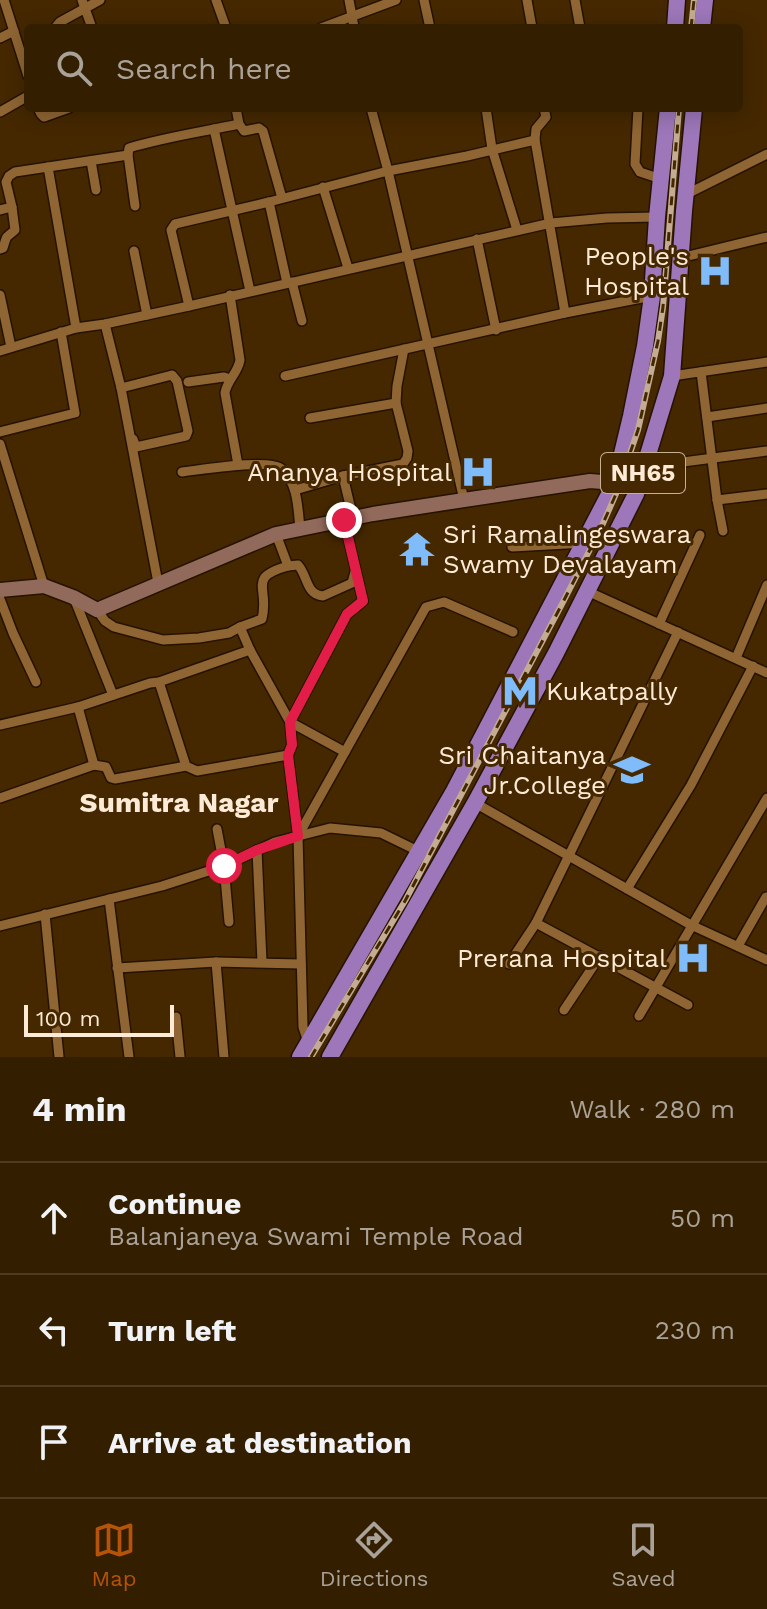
<!DOCTYPE html>
<meta charset="utf-8">
<style>
:root{--surface:#341e00;--page:#3f2b0f;--text:#f1f3f6;--muted:#a9a299;--line:#4e3c22;--accent:#b45309}
body{margin:0;font-family:"Work Sans",sans-serif;background:var(--page);color:var(--text)}
.scale{position:absolute;left:24px;bottom:20px;width:150px;box-sizing:border-box;padding-left:8px;border:4px solid #feebd7;border-top:0;font-size:22px;line-height:28px;white-space:nowrap;color:#feebd7;-webkit-text-stroke:6px #452800;paint-order:stroke}
.stop{position:absolute;width:24px;height:24px;margin:-18px;border:6px solid #e11d48;border-radius:50%;background:#fff}
.stop.end{background:#e11d48;border-color:#fff;box-shadow:0 2px 8px #0008}
.list{margin:0;padding:0;list-style:none}
h2{display:flex;justify-content:space-between;align-items:center;height:104px;margin:0;padding:0 32px;font-size:34px}
h2 small{font-size:26px;font-weight:400;color:var(--muted)}
.list li{display:grid;grid-template-columns:52px 1fr auto;gap:24px;align-items:center;box-sizing:border-box;height:112px;padding:0 32px;border-top:2px solid var(--line)}
.list b{display:block;font-size:30px;white-space:nowrap}
.list p{margin:0;font-size:26px;white-space:nowrap;color:var(--muted)}
.list em{font-size:26px;font-style:normal;color:var(--muted)}
.icon{flex:none;width:44px;height:44px;fill:none;stroke:currentColor;stroke-width:2;stroke-linecap:round;stroke-linejoin:round}
.map{position:relative;flex:none;width:767px;height:1057px;overflow:hidden}
.search{position:absolute;background:var(--surface);box-shadow:0 4px 20px #0003;left:24px;right:24px;top:24px;height:88px;display:flex;align-items:center;gap:20px;box-sizing:border-box;padding:0 28px;border-radius:8px;color:var(--muted);font-size:30px}
.sheet{height:440px;background:var(--surface)}
nav{display:flex;justify-content:space-around;align-items:center;box-sizing:border-box;height:112px;border-top:2px solid var(--line);background:var(--surface);font-size:22px;color:var(--muted)}
nav a{display:grid;justify-items:center;gap:4px}
nav .on{color:var(--accent)}
.map>svg:first-child{display:block}
.lines{fill:none;stroke-linecap:round;stroke-linejoin:round}
.street-casing{stroke:#261200;stroke-width:12}
.secondary-casing{stroke:#261200;stroke-width:17}
.highway-casing{stroke:#261200;stroke-width:19}
.street{stroke:#8e6533;stroke-width:9}
.secondary{stroke:#926a5b;stroke-width:14}
.highway{stroke:#9d77b9;stroke-width:16}
.rail-casing{stroke:#c3ac92;stroke-width:6}
.rail{stroke:#452800;stroke-width:3;stroke-dasharray:9;stroke-linecap:butt}
.route{stroke:#e11d48;stroke-width:10}
.labels{text-anchor:middle;stroke-width:6;stroke-linejoin:round;paint-order:stroke}
.shield{fill:#452800;stroke:#c6b096;stroke-width:2}
.shield-label{font-size:24px;font-weight:bold;fill:#feebd7}
.poi-label{font-size:26px;fill:#feebd7;stroke:#452800;text-anchor:end}
.neighbourhood-label{font-size:28px;font-weight:bold;fill:#feebd7;stroke:#452800}
</style>
<div class="map">
<svg width="767" height="1057" viewBox="0 0 767 1057">
<rect width="100%" height="100%" fill="#452800"/>
<g class="lines">
<!-- street casing -->
<g class="street-casing">
<g id="street">
<path d="M4,0l24,76"/>
<path d="M82,0l10,28"/>
<path d="M216,0l10,28"/>
<path d="M349,0l5,27"/>
<path d="M424,0l6,28"/>
<path d="M527,0l5,28"/>
<path d="M575,0l5,28"/>
<path d="M55,28l5,-6 40,-22"/>
<path d="M321,28l75,-28"/>
<path d="M0,38l14,-7"/>
<path d="M38,108l3,6 3,3 25,-9"/>
<path d="M236,108l3,16 5,7 15,-3 4,3 19,67"/>
<path d="M371,108l17,63 76,329"/>
<path d="M486,108l6,41 25,81"/>
<path d="M544,108l2,9 -10,12 -1,11 30,173"/>
<path d="M638,108l-3,56 5,8 21,7"/>
<path d="M0,112l28,-16"/>
<path d="M214,129l36,162"/>
<path d="M128,155l7,51"/>
<path d="M91,161l5,29"/>
<path d="M48,167l28,161"/>
<path d="M323,187l25,81"/>
<path d="M687,194l80,-40"/>
<path d="M269,202l18,81"/>
<path d="M0,210l12,-3 -6,-25 3,-6 6,-4 113,-17 1,-7c37,-11 73,-16 110,-24"/>
<path d="M477,239l19,91"/>
<path d="M0,249l3,-1c5,-15 1,-8 12,-18l-3,-23"/>
<path d="M134,251l13,64"/>
<path d="M680,258l87,-21"/>
<path d="M292,282l10,39"/>
<path d="M0,295l11,52"/>
<path d="M230,295l10,65c-2,13 -13,20 -15,33l13,72"/>
<path d="M189,306l-18,-76 4,-6 94,-22 119,-31 79,-15 68,-16"/>
<path d="M105,324l16,64 37,195"/>
<path d="M0,351l76,-23 29,-4 84,-18 362,-83 56,-5 50,-1"/>
<path d="M701,372l16,128 6,31"/>
<path d="M285,376l280,-63 87,-17"/>
<path d="M672,376l95,-14"/>
<path d="M188,382l36,-5 6,2"/>
<path d="M121,388l51,-13 5,6 11,50 -2,5 -50,11 -3,-8"/>
<path d="M707,417l60,-9"/>
<path d="M310,418l86,-15 1,-17 7,-37"/>
<path d="M0,432l75,-19 -14,-81"/>
<path d="M0,444l44,142"/>
<path d="M645,467l122,-16"/>
<path d="M182,472c18,-2 88,-14 100,-3 16,14 16,41 18,60"/>
<path d="M343,476l10,42"/>
<path d="M295,490l48,-14 60,-12 4,-6 1,-7 -12,-48"/>
<path d="M717,500l50,-6"/>
<path d="M276,534l12,32c-42,12 -18,21 -26,53l-22,8 10,23 40,72 55,30"/>
<path d="M512,547l73,-4"/>
<path d="M288,566l10,-1c10,11 8,30 25,31l29,-13 3,-11"/>
<path d="M587,591l180,82"/>
<path d="M74,598l39,97"/>
<path d="M0,599l13,34 23,49"/>
<path d="M97,610l8,11 9,6 49,13 36,-2 30,-5 11,-6"/>
<path d="M659,624l41,-89"/>
<path d="M736,658l31,-73"/>
<path d="M159,682l27,84 11,5 91,-16"/>
<path d="M78,707l72,-24 9,-1 91,-32"/>
<path d="M0,725l78,-18 16,58 -94,33"/>
<path d="M94,765l12,2 5,11 4,1 71,-13"/>
<path d="M475,803l216,122 76,35"/>
<path d="M217,829l7,37 5,56"/>
<path d="M298,836l128,-229 18,-5 69,30"/>
<path d="M257,850l5,112"/>
<path d="M627,889l64,-104 62,-119"/>
<path d="M109,899l20,158"/>
<path d="M45,914l14,143"/>
<path d="M536,923l152,82"/>
<path d="M0,926l162,-40 62,-20 51,-24 55,-14 51,5 39,19"/>
<path d="M738,946l28,-49"/>
<path d="M216,962l8,95"/>
<path d="M509,964l27,-41 142,-291"/>
<path d="M117,968l99,-6 85,2"/>
<path d="M564,1010l36,-54"/>
<path d="M639,1016l128,-218"/>
<path d="M176,1017l4,40"/>
<path d="M308,1042l-5,-15 -5,-191 -10,-81 4,-10 -2,-23 57,-108 16,-13 -19,-81"/>
</g>
</g>
<!-- secondary casing -->
<g class="secondary-casing">
<path id="secondary" d="M0,590l44,-4 29,11 24,13 179,-76 97,-20 91,-14 126,-19 25,2"/>
</g>
<!-- highway casing -->
<g class="highway-casing">
<g id="highway">
<path d="M675,28l2,-28"/>
<path d="M702,28l3,-28"/>
<path d="M300,1057l154,-266 161,-308 16,-67 14,-70 7,-50 5,-79 11,-109"/>
<path d="M330,1057l145,-254 81,-150 80,-159 36,-118 12,-165 10,-103"/>
</g>
</g>
<!-- street -->
<use href="#street" class="street"/>
<!-- secondary -->
<use href="#secondary" class="secondary"/>
<!-- highway -->
<use href="#highway" class="highway"/>
<!-- rail casing -->
<g class="rail-casing">
<g id="rail">
<path d="M691,28l3,-28"/>
<path d="M311,1057l94,-156 157,-297 39,-76 15,-34 22,-64 20,-89 5,-34 16,-199"/>
</g>
</g>
<!-- rail -->
<use href="#rail" class="rail"/>
</g>
<g class="lines">
<!-- route -->
<path class="route" d="M224,866l33,-16 41,-14 -10,-81 4,-10 -2,-23 57,-108 16,-13 -19,-81"/>
</g>
<!-- icons -->
<defs>
<g id="hospital-bare" transform="scale(2.76)"><path d="M-5-5h3v3.5h4V-5h3V5h-3V1.5h-4V5h-3Z" fill="#81bcfa" stroke="#452800" stroke-width="2.5" paint-order="stroke"/></g>
<g id="temple-bare" transform="scale(2.76)"><path d="M0-6L5-2H3V0L6.5 2.5H4V6H1.5V3h-3V6H-4V2.5H-6.5L-3 0V-2H-5Z" fill="#81bcfa" stroke="#452800" stroke-width="2.5" paint-order="stroke"/></g>
<g id="metro-bare" transform="scale(2.76)"><path d="M-5.5 5V-5H-3L0 0L3-5H5.5V5H3V-.5L0 4L-3-.5V5Z" fill="#81bcfa" stroke="#452800" stroke-width="2.5" paint-order="stroke"/></g>
<g id="university-bare" transform="scale(2.76)"><path d="M0-5L7-2L0 1L-7-2ZM-4 1L0 2.5L4 1V4Q0 6-4 4Z" fill="#81bcfa" stroke="#452800" stroke-width="2.5" paint-order="stroke"/></g>
</defs>
<g fill-rule="evenodd">
<use href="#hospital-bare" x="715" y="271"/>
<use href="#hospital-bare" x="478" y="472"/>
<use href="#temple-bare" x="417" y="549"/>
<use href="#metro-bare" x="520" y="691"/>
<use href="#university-bare" x="632" y="770"/>
<use href="#hospital-bare" x="693" y="958"/>
</g>
<g class="labels">
<!-- shield labels -->
<rect class="shield" x="601" y="453" width="84" height="40" rx="6"/>
<g class="shield-label">
<text x="643" y="481">NH65</text>
</g>
<!-- poi labels -->
<g class="poi-label">
<text x="689" y="265">People's<tspan x="689" dy="30">Hospital</tspan></text>
<text x="452" y="481">Ananya Hospital</text>
<text x="443" y="543" text-anchor="start">Sri Ramalingeswara<tspan x="443" dy="30">Swamy Devalayam</tspan></text>
<text x="546" y="700" text-anchor="start">Kukatpally</text>
<text x="606" y="764">Sri Chaitanya<tspan x="606" dy="30">Jr.College</tspan></text>
<text x="667" y="967">Prerana Hospital</text>
</g>
<!-- neighbourhood labels -->
<g class="neighbourhood-label">
<text x="179" y="812">Sumitra Nagar</text>
</g>
</g>
</svg>
<div class="scale">100 m</div>
<div class="stop" style="left:224px;top:866px"></div>
<div class="stop end" style="left:344px;top:520px"></div>
<div class="search"><svg class="icon" aria-label="search" viewBox="0 0 24 24"><circle cx="10" cy="10" r="6"/><path d="M15 15l6 6"/></svg>Search here</div>
</div>
<section class="sheet">
<h2>4 min<small>Walk · 280 m</small></h2>
<ul class="list">
<li><svg class="icon" aria-label="ahead" viewBox="0 0 24 24"><path d="M12 20V5M6 11l6-6 6 6"/></svg><div><b>Continue</b><p>Balanjaneya Swami Temple Road</p></div><em>50 m</em></li>
<li><svg class="icon" aria-label="left" viewBox="0 0 24 24"><path d="M17 20v-9H6M10 6l-5 5 5 5"/></svg><div><b>Turn left</b></div><em>230 m</em></li>
<li><svg class="icon" aria-label="arrive" viewBox="0 0 24 24"><path d="M6 21V4h12l-3 4 3 4H6"/></svg><div><b>Arrive at destination</b></div></li>
</ul>
</section>
<nav>
<a class="on"><svg class="icon" aria-label="map" viewBox="0 0 24 24"><path d="M3 6l6-2 6 2 6-2v14l-6 2-6-2-6 2zM9 4v14M15 6v14"/></svg>Map</a>
<a><svg class="icon" aria-label="directions" viewBox="0 0 24 24"><path d="M12 3l9 9-9 9-9-9zM9 14v-3h6M13 9l2 2-2 2"/></svg>Directions</a>
<a><svg class="icon" aria-label="saved" viewBox="0 0 24 24"><path d="M7 4h10v16l-5-4-5 4z"/></svg>Saved</a>
</nav>
